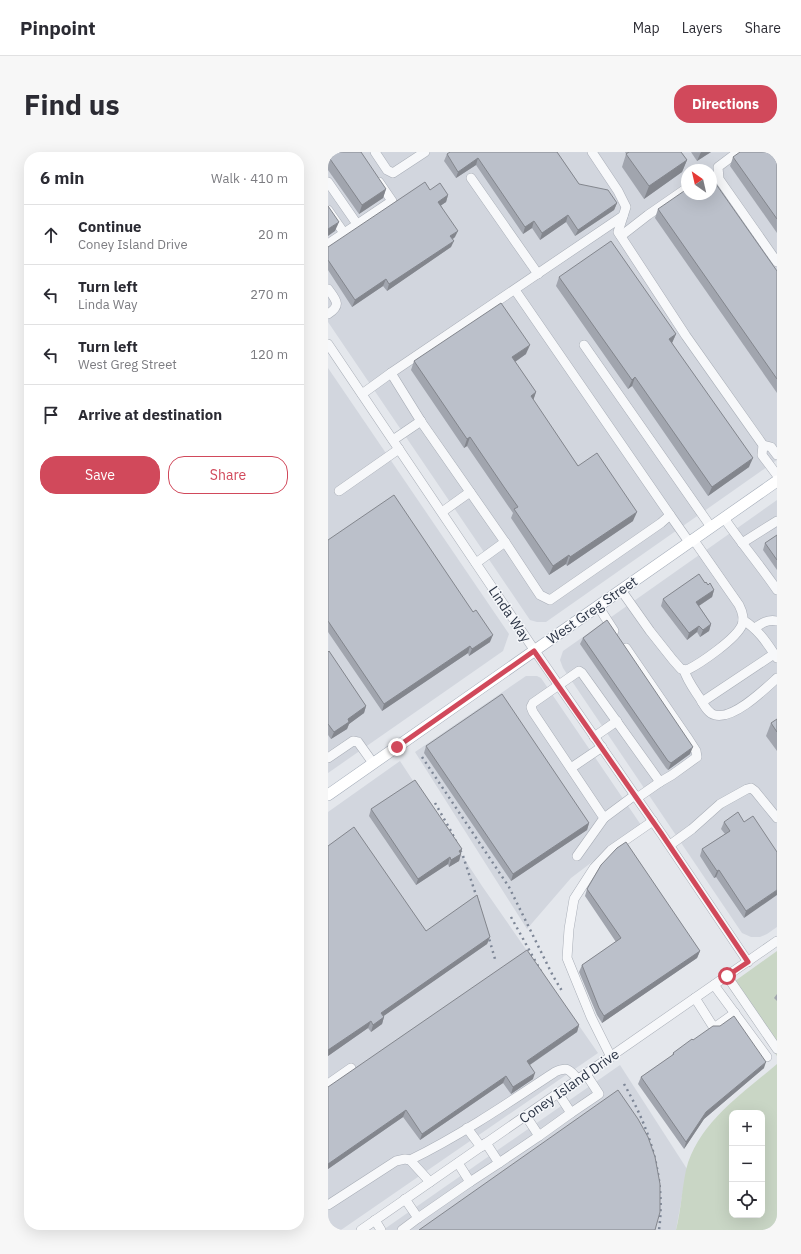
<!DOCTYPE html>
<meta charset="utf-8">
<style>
:root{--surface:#fff;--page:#f7f7f7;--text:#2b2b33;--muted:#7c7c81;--line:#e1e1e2;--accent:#d1495b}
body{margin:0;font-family:"IBM Plex Sans",sans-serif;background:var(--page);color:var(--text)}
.controls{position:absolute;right:12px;bottom:12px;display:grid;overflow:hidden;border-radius:8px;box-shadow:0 4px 16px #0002}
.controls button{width:36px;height:36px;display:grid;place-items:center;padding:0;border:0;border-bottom:1px solid var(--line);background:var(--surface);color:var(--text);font:20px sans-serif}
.compass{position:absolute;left:353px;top:12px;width:36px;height:36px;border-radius:50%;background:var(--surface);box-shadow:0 4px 16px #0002;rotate:326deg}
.stop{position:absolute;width:12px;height:12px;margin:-9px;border:3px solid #d1495b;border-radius:50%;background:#fff}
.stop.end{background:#d1495b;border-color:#fff;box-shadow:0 1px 4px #0008}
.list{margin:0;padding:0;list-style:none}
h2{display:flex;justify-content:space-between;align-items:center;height:52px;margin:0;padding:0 16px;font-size:17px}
h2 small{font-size:13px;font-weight:400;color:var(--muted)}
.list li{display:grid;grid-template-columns:26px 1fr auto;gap:12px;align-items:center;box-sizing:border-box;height:60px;padding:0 16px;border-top:1px solid var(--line)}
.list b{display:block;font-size:15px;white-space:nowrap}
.list p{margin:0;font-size:13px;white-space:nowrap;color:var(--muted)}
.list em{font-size:13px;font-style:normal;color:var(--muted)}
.actions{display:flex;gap:8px;padding:12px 16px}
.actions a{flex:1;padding:9px 0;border:1px solid var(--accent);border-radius:16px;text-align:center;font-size:14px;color:var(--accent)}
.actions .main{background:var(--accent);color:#fff}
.icon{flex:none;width:22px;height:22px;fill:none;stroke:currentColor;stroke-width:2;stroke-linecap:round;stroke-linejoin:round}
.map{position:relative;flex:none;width:449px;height:1078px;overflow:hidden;border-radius:16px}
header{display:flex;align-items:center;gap:24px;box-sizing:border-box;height:56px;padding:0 20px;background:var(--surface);border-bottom:1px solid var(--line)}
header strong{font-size:19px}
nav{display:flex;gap:22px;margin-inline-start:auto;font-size:14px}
.intro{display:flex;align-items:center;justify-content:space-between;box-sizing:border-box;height:96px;padding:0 24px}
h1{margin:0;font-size:28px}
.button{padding:10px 18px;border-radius:16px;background:var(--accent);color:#fff;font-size:14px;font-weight:700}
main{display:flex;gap:24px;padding:0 24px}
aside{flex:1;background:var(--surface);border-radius:16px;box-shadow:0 4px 16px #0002}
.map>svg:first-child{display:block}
.built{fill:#d2d6de;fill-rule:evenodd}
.green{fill:#c9d6c5;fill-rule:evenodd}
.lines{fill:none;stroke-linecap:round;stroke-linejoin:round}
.minor-casing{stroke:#a9aeb7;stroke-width:10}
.major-casing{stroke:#a3abb8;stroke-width:12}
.minor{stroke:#f7f8fa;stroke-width:9}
.major{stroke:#fff;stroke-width:11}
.rail{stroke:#7d8696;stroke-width:2.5;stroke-dasharray:2 4;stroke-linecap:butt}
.wall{fill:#a1a5ae}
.shaded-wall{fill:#83868d}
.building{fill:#bbc0ca;stroke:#83868d}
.route{stroke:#d1495b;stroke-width:5}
.labels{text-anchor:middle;stroke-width:3;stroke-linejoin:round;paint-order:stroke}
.street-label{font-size:14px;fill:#2b3445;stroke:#f4f6f9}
</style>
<header>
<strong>Pinpoint</strong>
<nav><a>Map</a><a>Layers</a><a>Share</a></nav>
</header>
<div class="intro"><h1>Find us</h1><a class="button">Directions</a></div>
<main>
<aside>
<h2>6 min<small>Walk · 410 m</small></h2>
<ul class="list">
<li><svg class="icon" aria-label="ahead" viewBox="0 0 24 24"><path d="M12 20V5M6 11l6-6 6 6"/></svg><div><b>Continue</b><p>Coney Island Drive</p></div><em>20 m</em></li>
<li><svg class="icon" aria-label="left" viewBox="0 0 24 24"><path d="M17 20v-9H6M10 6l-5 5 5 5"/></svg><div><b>Turn left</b><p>Linda Way</p></div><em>270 m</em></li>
<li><svg class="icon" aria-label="left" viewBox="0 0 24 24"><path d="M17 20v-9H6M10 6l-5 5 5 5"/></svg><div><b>Turn left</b><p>West Greg Street</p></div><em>120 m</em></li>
<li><svg class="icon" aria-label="arrive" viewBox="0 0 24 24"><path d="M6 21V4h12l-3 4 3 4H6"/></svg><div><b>Arrive at destination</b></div></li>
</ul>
<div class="actions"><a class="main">Save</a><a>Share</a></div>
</aside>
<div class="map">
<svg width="449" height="1078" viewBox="0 0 449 1078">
<rect width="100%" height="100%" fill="#e4e7ec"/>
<!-- built -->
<g class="built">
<path d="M0,0h449v308l-231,162h-9l-7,-2 -202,-298zM359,18h24v24h-24z"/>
<path d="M0,216l181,266 -6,17 -175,122z"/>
<path d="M449,348v427l-10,7 -7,3h-9l-9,-4 -179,-265 -3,-8 3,-9z"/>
<path d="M198,524h11l4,2 100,147 -70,53 -44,51 -112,-177z"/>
<path d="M72,609l82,125 116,167 -257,177h-13v-418z"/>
<path d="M292,913l67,104 -11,61h-293z"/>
</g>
<!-- green -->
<g class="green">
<path d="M449,799v105l-49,-70z"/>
<path d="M449,912v166h-101c5,-20 6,-41 10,-60 12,-47 56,-76 91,-106zM404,961h30v102h-30z"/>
</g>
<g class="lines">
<!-- minor casing -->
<g class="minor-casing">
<g id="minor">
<path d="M47,0l12,18 6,3 32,-21"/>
<path d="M264,0l26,39 8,16 -8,25 68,104 77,109 -1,10 15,20"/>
<path d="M410,0l-20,15 1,12 58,83"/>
<path d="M143,26l67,96"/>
<path d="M0,30l29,42"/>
<path d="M0,58l16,23"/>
<path d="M293,84l27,-21 39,-27"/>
<path d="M0,92l64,-43 -13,-19"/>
<path d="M0,137c8,11 14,16 0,25"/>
<path d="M0,192l207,307 126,182 87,129"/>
<path d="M256,193l127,182"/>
<path d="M63,221l31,50 83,119 35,53 10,5 111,-77 9,-8 -155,-225"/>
<path d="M34,242l29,-21 232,-157"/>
<path d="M65,288l28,-19"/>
<path d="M435,293l8,2 6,8"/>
<path d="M11,339l60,-42"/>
<path d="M114,360l28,-20"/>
<path d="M342,363l19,27"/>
<path d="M396,366c17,25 36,47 53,72"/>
<path d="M414,391l35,-22"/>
<path d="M148,411l29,-21"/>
<path d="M293,438l29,41 23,29 8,9 6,1c14,-7 49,-31 55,-45 3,-7 0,-14 -3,-20l-46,-66"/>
<path d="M270,454l16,25"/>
<path d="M415,468c16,10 24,23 34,38"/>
<path d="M427,476c7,-5 13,-9 22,-7"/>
<path d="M356,518c3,10 9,18 15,27 4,6 8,16 16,18 18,5 49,-25 62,-37"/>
<path d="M374,550l72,-48"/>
<path d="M266,585l23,-16"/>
<path d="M0,606l25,-17 5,1 15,21"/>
<path d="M243,616l31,-21"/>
<path d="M309,646l23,-16"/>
<path d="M276,666l31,-23"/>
<path d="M342,693l22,-16 28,-25 27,-15 4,-1 4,3 22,27"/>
<path d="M249,704l27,-38 -71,-106 -2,-5 2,-4 46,-32 3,2 78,109 12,-7 25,-18 -1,-6 -9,-14 -61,-89"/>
<path d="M399,824l50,73"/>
<path d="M386,833l53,72"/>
<path d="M367,846l19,30 21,-15"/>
<path d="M283,905l-20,-40 -24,-59 2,-29 5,-30 20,-31 17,-18 42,-29"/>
<path d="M0,932l23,-16"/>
<path d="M230,941l13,20 28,-19 -13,-20"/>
<path d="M198,964l13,20 32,-23"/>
<path d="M139,976l14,19"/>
<path d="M158,991l13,20 40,-27"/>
<path d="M82,1008c51,-25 98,-57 145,-88 13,-6 14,-2 23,7"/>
<path d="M130,1011l12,19 29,-19"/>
<path d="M77,1047l13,19 52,-36"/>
<path d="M0,1053l68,-44 9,-2 5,1 20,22"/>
<path d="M47,1068l6,10"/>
<path d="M33,1078l416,-289"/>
<path d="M74,1078l16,-12"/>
</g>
</g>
<!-- major casing -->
<g class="major-casing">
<path id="major" d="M0,643l449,-314"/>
</g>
<!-- minor -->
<use href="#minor" class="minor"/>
<!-- major -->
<use href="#major" class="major"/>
<!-- rail -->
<g class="rail">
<path d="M94,605l87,130 44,89 9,15"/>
<path d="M107,651l16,28 12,25 17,51"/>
<path d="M183,765l32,58"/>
<path d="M158,776l9,31"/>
<path d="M296,932c26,45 42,94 35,146"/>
</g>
</g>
<!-- wall -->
<g class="wall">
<path d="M0,0l58,37 -3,9 -24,16 -31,-44z"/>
<path d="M229,0l22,32 38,19 -3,7 -39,26 -9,-14 -26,18 -8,-12 -9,6 -47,-69 -20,13 -12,-17 3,-7z"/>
<path d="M297,0h56l6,8 -5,12 -38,27 -22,-32 4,-13z"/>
<path d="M363,0h20l-14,9z"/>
<path d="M449,0v81l-47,-67 3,-9z"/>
<path d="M102,38l18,5 -2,7 -5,3 14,32 -2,2 -2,8 -64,44 -4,-5 -31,21 -24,-37v-23z"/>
<path d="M330,57l119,62v122l-122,-175z"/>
<path d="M231,125l117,57 -4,9 77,124 -41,29 -76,-110 -4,3 -72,-103z"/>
<path d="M198,202l-11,8 21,30 -3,8 45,66 55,55 -66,45 -1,-2 -17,11 -38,-57 2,-5 -46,-67 -3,2 -53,-78 3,-9z"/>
<path d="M449,383v35l-14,-20 2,-7z"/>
<path d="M0,388l162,102 -21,14 -1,-3 -86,58 -54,-79z"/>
<path d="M377,431l3,2 6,5 -2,7 -13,9 12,18 -2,7 -9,6 -3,-5 -10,8 -26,-34 2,-7z"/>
<path d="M255,486l107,116 -22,16 -2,-2 -86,-124z"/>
<path d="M0,500l38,54 -2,7 -15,11 -2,5 -16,10 -3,-4z"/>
<path d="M449,567v32l-11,-15 5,-13z"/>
<path d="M98,594l163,77 -2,7 -76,51 -87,-128z"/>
<path d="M43,657l91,40 -3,12 -10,6 -1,-3 -32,21 -47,-69z"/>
<path d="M396,670h20l33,30 -33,66 -28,-41 -2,1 -14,-22 2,-7 23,-15 -4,-5z"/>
<path d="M0,694l98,85 64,6 -3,7 -104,72 1,1 -2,7 -11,8 -3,-4 -40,28z"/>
<path d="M259,737l113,62 -3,7 -95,65 -5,-8 -18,-43 3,-7 34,-23 -31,-46z"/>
<path d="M449,842v7l-3,-3z"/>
<path d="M251,873l-2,7 -47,33 3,14 -22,15 -8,-11 -83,57 -17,-23 -75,52v-82z"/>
<path d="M365,888l71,28 -60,51 -20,30 -46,-65 3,-7 31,-21 1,-3z"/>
</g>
<!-- shaded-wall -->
<g class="shaded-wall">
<path d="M373,0h10l-14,9z"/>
<path d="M150,6l-2,7 -20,13 2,-6z"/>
<path d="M359,8l-5,12 -38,27 5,-13z"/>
<path d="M58,37l-3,9 -24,16 3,-9z"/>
<path d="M120,43l-2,7 -10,7 2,-7z"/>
<path d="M289,51l-3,7 -39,26 3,-6z"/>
<path d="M240,63l-2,7 -26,18 2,-7z"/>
<path d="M206,69l-2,7 -9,6 2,-7z"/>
<path d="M11,70l-4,9 -7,5v-7z"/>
<path d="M130,79l-3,6 -7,5 2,-6z"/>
<path d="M126,89l-3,6 -64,44 2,-7z"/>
<path d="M58,127l-3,7 -31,21 3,-7z"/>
<path d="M348,182l-4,9 -6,5 3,-9z"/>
<path d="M202,193l-4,9 -17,12 3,-9z"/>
<path d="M307,225l-3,9 -4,3 4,-9z"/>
<path d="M208,240l-3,9 -2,-5z"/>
<path d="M142,285l-3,9 -3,2 3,-9z"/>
<path d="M425,306l-4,9 -41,29 4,-9z"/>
<path d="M309,360l-4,9 -66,45 3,-9z"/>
<path d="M241,403l-3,9 -17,11 4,-9z"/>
<path d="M386,438l-2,7 -18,12 2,-7z"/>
<path d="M383,472l-2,7 -9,6 3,-7z"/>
<path d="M371,474l-2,6 -10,8 2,-7z"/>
<path d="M165,483l-3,7 -21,14 3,-7z"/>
<path d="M142,494l-2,7 -86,58 2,-7z"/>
<path d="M38,554l-2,7 -15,11 -2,5 -16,10 3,-7 14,-13z"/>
<path d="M365,595l-3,7 -22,16 3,-7z"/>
<path d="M261,671l-2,7 -76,51 2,-7z"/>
<path d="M134,697l-2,6 1,-1 -2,7 -10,6 2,-7 8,-9z"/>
<path d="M122,705l-2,7 -32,21 2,-6z"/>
<path d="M391,718l-3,7 -2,1 3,-7z"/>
<path d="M449,738v5l-33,23 2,-7z"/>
<path d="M162,785l-3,7 -109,76 3,-7z"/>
<path d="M372,799l-3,7 -95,65 2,-7z"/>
<path d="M56,865l-2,7 -11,8 2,-7z"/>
<path d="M43,869l-3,7 -40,28v-6z"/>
<path d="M251,873l-2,7 -52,36 2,-7z"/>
<path d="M438,910l-2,6 -60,51 -20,30 2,-7 20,-30z"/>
<path d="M207,921l-2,6 -22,15 2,-7z"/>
<path d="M178,924l-3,7 -83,57 2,-6z"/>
<path d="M78,958l-3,7 -75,52v-5z"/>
</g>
<!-- building -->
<g class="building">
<path d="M0,0h33l25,37 -24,16 -34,-49z"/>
<path d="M122,0h107l22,32 29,6 9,13 -39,27 -10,-15 -26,18 -8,-12 -9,6 -47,-69 -20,14 -11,-18z"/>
<path d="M301,0h52l6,8 -38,26 -23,-32z"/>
<path d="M412,0h37v67l-44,-62z"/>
<path d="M383,25l66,94v108l-119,-170 29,-20v5h24z"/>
<path d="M97,30l5,8 10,-7 8,12 -10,7 20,29 -8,5 4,5 -65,43 -3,-5 -31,21 -27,-40v-13z"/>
<path d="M0,54l11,16 -11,7z"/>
<path d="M283,89l65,93 -7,5 84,119 -41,29 -77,-110 -3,3 -73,-103z"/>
<path d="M173,151l29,42 -18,12 24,35 -5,4 47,70 19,-13 40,59 -67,45 -1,-2 -16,11 -39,-57 4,-2 -14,-20 -34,-50 -3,2 -53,-78z"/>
<path d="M66,343l79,117 3,-2 17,25 -21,14 -2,-3 -86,58 -56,-83v-81z"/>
<path d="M449,383v25l-12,-17z"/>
<path d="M371,422l6,9 1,-1 2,3 2,-2 4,7 -18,12 15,22 -8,6 -4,-4 -10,7 -26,-34z"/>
<path d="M279,468l86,127 -22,16 -3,-2 -85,-123z"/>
<path d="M1,499l37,55 -18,13 1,3 -15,10 -6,-8v-72z"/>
<path d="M174,542l87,129 -76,51 -87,-128z"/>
<path d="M449,567v13l-6,-9z"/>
<path d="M87,628l47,69 -3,2 2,3 -10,6 -1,-3 -32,22 -47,-70z"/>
<path d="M410,660l6,10 9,-6 24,36v38l-31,21 -27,-41 -2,1 -15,-22 28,-18 -6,-9z"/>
<path d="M26,675l72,104 51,-36 13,42 -109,76 3,4 -11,8 -2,-4 -43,29v-204z"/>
<path d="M298,690l74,109 -96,65 -5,-8 -17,-43 39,-27 -34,-49 14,-24 16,-17z"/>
<path d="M199,798l52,75 -52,36 8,12 -22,14 -7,-11 -84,58 -16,-24 -78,54v-77z"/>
<path d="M406,864l32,46 -60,50 -20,30 -45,-65 33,-23 -1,-1 19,-14 1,1 20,-14h7z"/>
<path d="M290,938l20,29 10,18 7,20 5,27v28l-5,18h-236z"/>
</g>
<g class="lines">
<!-- route -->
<path class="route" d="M69,595l137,-96 127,182 87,129 -21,14"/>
</g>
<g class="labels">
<!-- street labels -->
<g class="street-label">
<text transform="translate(264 458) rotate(-35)" y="5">West Greg Street</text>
<text transform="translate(182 462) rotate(56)" y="5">Linda Way</text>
<text transform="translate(241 934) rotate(-35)" y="5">Coney Island Drive</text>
</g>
</g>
</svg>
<div class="controls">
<button>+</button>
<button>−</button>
<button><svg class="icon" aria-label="locate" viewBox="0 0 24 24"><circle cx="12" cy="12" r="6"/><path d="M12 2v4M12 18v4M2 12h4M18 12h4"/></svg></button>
</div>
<svg class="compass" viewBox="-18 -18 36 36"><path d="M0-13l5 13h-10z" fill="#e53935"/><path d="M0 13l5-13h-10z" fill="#7c7c81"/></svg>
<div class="stop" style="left:399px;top:824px"></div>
<div class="stop end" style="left:69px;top:595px"></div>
</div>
</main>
